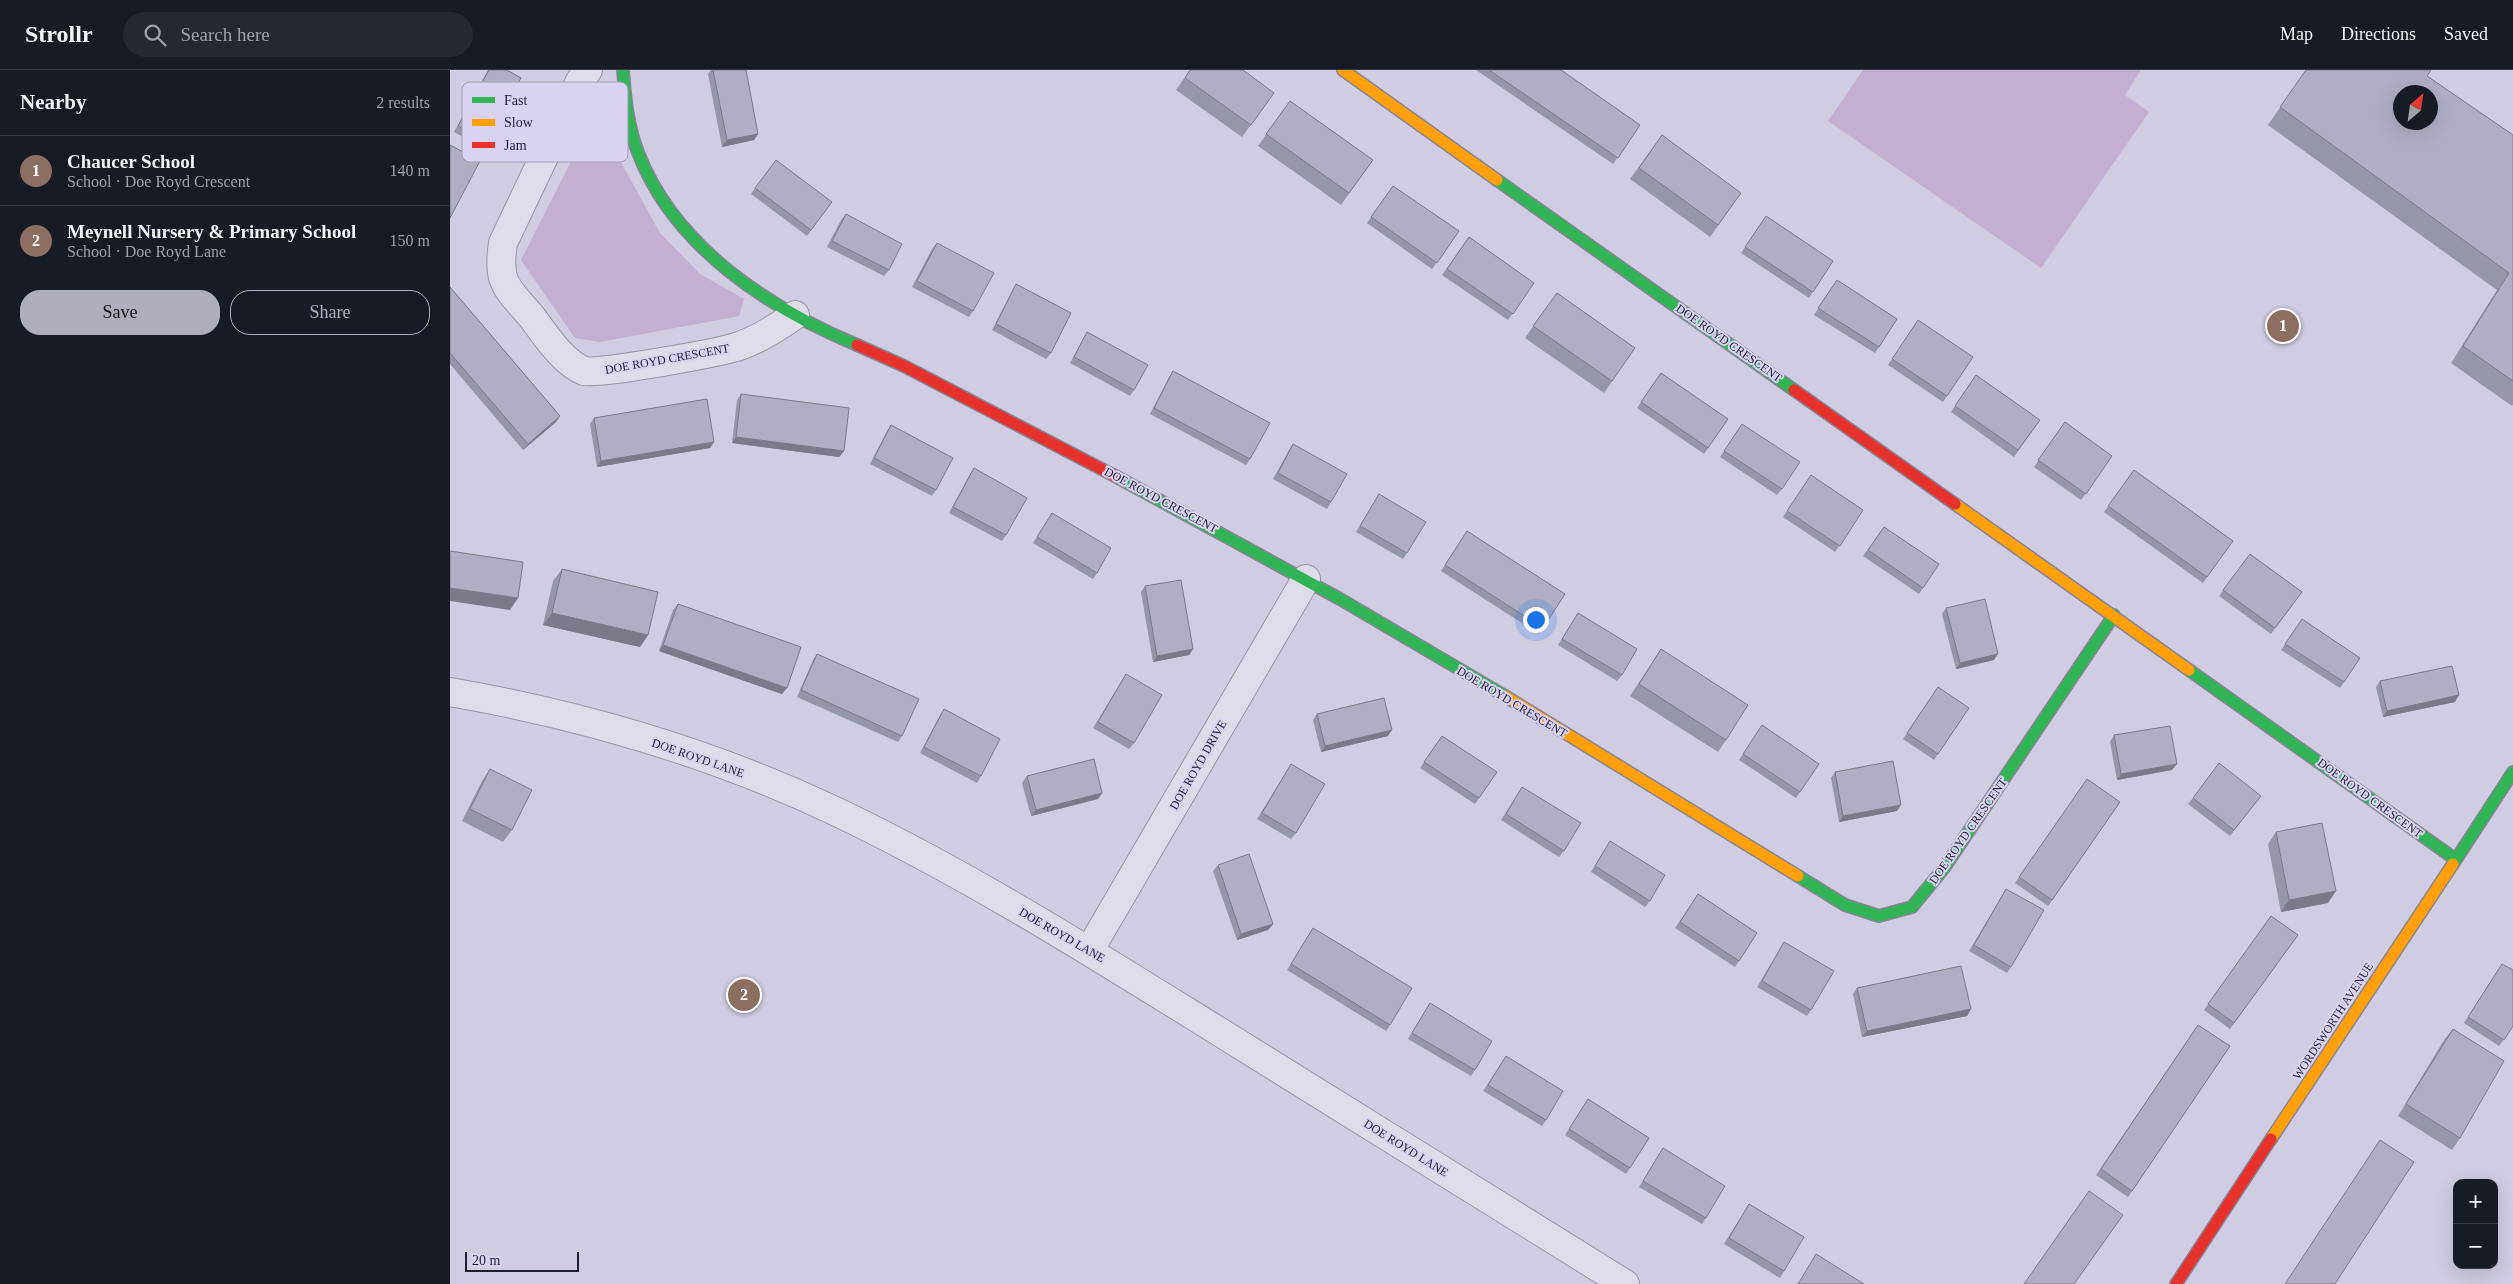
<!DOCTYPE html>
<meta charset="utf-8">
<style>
:root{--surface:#171b24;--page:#242831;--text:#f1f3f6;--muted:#9ea1a6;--line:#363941;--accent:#aeafba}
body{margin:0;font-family:"Times New Roman",serif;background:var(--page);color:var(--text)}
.controls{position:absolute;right:15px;bottom:15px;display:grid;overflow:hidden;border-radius:10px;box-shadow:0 5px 20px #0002}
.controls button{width:45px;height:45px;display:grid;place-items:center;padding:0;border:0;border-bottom:1px solid var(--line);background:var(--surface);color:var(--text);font:25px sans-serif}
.compass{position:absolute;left:1943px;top:15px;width:45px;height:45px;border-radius:50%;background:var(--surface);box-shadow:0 5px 20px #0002;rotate:29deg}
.scale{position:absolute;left:15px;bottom:12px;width:114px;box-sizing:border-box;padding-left:5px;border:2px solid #1e1e33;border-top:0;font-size:14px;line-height:18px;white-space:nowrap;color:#1e1e33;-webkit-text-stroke:4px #d9d2f2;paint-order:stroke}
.you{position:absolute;left:1085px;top:549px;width:18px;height:18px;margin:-12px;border:4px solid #fff;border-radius:50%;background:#1a73e8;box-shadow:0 0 0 8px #1a73e833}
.badge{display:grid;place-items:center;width:32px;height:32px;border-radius:50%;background:var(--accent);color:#fff;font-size:16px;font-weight:700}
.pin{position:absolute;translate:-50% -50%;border:2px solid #fff;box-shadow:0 1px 5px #0006}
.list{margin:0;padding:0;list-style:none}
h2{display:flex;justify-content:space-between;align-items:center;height:65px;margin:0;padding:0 20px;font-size:21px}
h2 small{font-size:16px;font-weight:400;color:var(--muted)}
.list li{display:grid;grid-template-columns:32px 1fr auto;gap:15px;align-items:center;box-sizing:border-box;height:70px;padding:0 20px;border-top:1px solid var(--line)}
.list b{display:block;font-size:19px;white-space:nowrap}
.list p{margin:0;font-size:16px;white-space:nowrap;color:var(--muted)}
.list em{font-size:16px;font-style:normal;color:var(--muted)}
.actions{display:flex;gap:10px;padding:15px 20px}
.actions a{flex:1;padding:11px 0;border:1px solid var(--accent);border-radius:20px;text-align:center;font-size:18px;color:var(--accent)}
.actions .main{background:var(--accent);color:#111}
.icon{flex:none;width:28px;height:28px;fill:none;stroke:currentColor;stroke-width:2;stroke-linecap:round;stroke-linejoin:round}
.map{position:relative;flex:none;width:2063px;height:1214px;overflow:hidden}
header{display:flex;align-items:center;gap:30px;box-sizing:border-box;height:70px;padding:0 25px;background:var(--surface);border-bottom:1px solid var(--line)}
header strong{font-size:24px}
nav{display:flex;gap:28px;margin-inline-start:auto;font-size:18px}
.search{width:350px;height:45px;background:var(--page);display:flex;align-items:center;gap:12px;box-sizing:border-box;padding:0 18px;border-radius:28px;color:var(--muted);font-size:19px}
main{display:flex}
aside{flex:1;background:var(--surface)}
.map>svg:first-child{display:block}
.green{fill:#c2afd3}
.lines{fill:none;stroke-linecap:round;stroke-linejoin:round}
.street-casing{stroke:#9795a6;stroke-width:30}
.fast-casing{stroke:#878496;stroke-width:14}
.slow-casing{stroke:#878496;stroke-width:14}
.jam-casing{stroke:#878496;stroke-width:14}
.street{stroke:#dfdcea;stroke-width:28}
.fast{stroke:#30b455;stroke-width:11}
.slow{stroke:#ff9f0a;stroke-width:11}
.jam{stroke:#e5322d;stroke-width:11}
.wall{fill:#9696a9}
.shaded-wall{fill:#7a7a89}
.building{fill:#afaec4;stroke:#7a7a89;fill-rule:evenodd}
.labels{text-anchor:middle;stroke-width:4;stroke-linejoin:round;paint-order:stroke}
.street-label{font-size:12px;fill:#1e1e33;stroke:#d9d2f2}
.key{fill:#d9d2f2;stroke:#a19cb9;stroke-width:1}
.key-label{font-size:14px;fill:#1e1e33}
</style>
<header>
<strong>Strollr</strong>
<div class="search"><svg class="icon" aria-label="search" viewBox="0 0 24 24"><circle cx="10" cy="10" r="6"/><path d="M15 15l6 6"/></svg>Search here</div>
<nav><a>Map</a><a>Directions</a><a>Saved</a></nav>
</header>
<main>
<aside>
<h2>Nearby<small>2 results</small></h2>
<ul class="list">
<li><span class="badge" style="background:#8d6e63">1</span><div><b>Chaucer School</b><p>School · Doe Royd Crescent</p></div><em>140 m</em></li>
<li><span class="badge" style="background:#8d6e63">2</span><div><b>Meynell Nursery &amp; Primary School</b><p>School · Doe Royd Lane</p></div><em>150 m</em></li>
</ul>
<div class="actions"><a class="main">Save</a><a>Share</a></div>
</aside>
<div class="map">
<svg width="2063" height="1214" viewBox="0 0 2063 1214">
<rect width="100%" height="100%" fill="#d0cce1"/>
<!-- green -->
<g class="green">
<path d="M1413,0h278l-16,25 24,17 -108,156 -213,-147z"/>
<path d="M151,32l16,53 43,78 40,41 44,25 -5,17 -139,26 -25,-4 -54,-78z"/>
</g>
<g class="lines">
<!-- street casing -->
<g class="street-casing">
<g id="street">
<path d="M138,0l-8,11 -77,162c-6,40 3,44 28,73 14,18 31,46 53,55 11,4 142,-19 158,-26 19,-7 36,-18 53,-30"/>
<path d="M0,622c132,23 265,62 387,120 134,64 260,144 386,222 134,83 268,167 402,250"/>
<path d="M639,881l217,-372"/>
</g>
</g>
<!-- fast casing -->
<g class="fast-casing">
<g id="fast">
<path d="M173,0c2,29 5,58 16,85 37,93 130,153 218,190"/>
<path d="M1047,110l297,210"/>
<path d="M665,406l225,123 165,97"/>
<path d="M1739,600l266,189"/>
<path d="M2003,794l60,-92"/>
<path d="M1348,806l47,29 34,11 33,-9 32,-39 170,-253"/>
</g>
</g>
<!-- slow casing -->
<g class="slow-casing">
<g id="slow">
<path d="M893,0l154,110"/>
<path d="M1505,434l234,166"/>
<path d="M1055,626l293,180"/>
<path d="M1821,1069l182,-275"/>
</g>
</g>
<!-- jam casing -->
<g class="jam-casing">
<g id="jam">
<path d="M407,275l47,21 211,110"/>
<path d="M1344,320l161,114"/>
<path d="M1726,1214l95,-145"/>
</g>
</g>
<!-- street -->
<use href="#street" class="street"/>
<!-- fast -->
<use href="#fast" class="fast"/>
<!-- slow -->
<use href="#slow" class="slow"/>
<!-- jam -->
<use href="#jam" class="jam"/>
</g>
<!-- wall -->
<g class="wall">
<path d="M38,0h19l-22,71 -4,6 -27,-15z"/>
<path d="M261,0h35l12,64 -4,6 -32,7 -14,-73z"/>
<path d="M740,0l84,23 -32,44 -66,-47z"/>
<path d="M1026,0h85l79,55 -27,39z"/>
<path d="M1856,0l121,6 86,59v269l-1,2 -61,-43 46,-73 -229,-165z"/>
<path d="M840,31l83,59 -32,45 -83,-59z"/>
<path d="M1212,65l79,58 -31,44 -80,-58z"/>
<path d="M943,116l66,45 -27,38 -65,-46z"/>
<path d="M305,118l77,14 -25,34 -56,-42z"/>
<path d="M396,144l43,56 -5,6 -57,-29 14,-27z"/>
<path d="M1316,146l67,45 -24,37 -68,-45z"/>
<path d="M1019,167l65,46 -26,37 -66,-45z"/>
<path d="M487,173l36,68 -4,6 -57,-30 20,-38z"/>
<path d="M1387,210l60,39 -22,34 -61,-38z"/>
<path d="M566,214l35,69 -5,6 -54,-29 20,-39z"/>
<path d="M0,217l110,129 -4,6 -33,28 -73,-86z"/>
<path d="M1107,223l78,55 -31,45 -79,-55z"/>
<path d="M1468,250l55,37 -30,45 -55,-37z"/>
<path d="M637,262l47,58 -4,6 -60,-33 13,-24z"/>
<path d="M723,301l77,88 -4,6 -96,-51 19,-37z"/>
<path d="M1211,303l67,46 -24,35 -67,-46z"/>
<path d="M1526,305l64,45 -26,37 -63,-45z"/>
<path d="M291,324l103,57 -5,6 -107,-14 5,-43z"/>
<path d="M144,348l120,24 -4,6 -113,19 -7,-43z"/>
<path d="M1615,352l47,34 -31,44 -47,-33z"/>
<path d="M1292,354l40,65 -5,6 -57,-38z"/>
<path d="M441,355l45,65 -4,6 -62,-32 17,-33z"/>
<path d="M843,374l38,58 -4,7 -54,-30 16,-29z"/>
<path d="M524,398l32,67 -4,6 -53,-28 21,-39z"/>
<path d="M1684,400l99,71 -30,42 -99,-71z"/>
<path d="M1361,405l52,35 -28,42 -52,-35z"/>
<path d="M929,424l28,59 -4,6 -47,-27z"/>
<path d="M602,443l45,60 -4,6 -60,-36z"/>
<path d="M1434,457l55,37 -20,30 -56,-38z"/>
<path d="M1017,461l98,63 -26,40 -98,-63z"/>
<path d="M1800,484l52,38 -31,42 -52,-38z"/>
<path d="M112,499l86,66 -8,12 -97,-22 10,-44z"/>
<path d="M695,516l48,63 -4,6 -36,7 -12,-70z"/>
<path d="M228,534l104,90 -123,-43 14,-41z"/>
<path d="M1496,538l48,52 -38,9 -14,-55z"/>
<path d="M1128,543l44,62 -5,6 -59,-36z"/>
<path d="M1852,549l58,39 -20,30 -59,-38z"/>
<path d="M1211,579l65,91 -8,12 -88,-56z"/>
<path d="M367,584l85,82 -4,6 -101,-45 16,-37z"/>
<path d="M676,604l8,69 -5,6 -36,-21z"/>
<path d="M1930,611l75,21 -72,15 -7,-30z"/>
<path d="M1488,617l31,21 -35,52 -31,-21z"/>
<path d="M494,639l37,67 -4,7 -57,-30 20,-38z"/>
<path d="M867,644l71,22 -67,16 -8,-32z"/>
<path d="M1312,655l57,39 -23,34 -57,-38z"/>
<path d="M1664,665l58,35 -55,10 -7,-38z"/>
<path d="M992,666l55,36 -22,32 -55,-36z"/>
<path d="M841,694l5,69 -5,6 -34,-20z"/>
<path d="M40,699l22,61 -9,12 -41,-21 20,-40z"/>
<path d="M1385,702l62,39 -58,11 -8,-44z"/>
<path d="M577,706l75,17 -4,6 -67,17 -9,-33z"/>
<path d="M1637,709l33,23 -72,104 -33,-23z"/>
<path d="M1072,717l42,64 -5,6 -58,-37z"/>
<path d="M1811,726l-31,40 -42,-32 5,-6z"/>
<path d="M1826,762l52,71 -47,9 -13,-68z"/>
<path d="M1160,771l40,60 -5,6 -54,-35z"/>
<path d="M768,795l55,59 -5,6 -31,10 -24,-69z"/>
<path d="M1556,819l5,78 -4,6 -38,-22z"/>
<path d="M1248,824l59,39 -22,34 -60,-39z"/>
<path d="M1821,846l27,19 -68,94 -26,-19z"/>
<path d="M863,858l77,97 -4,6 -99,-61z"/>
<path d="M1334,872l27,68 -4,6 -50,-29z"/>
<path d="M2048,900l15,56 -14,20 -35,-23z"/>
<path d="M1407,918l114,21 -4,7 -105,21 -9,-43z"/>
<path d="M980,933l45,67 -4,6 -63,-37z"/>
<path d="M1748,955l32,21 -102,151 -32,-22z"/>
<path d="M2003,959l7,109 -8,12 -54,-34 46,-76z"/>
<path d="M1056,986l40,64 -4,6 -59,-35z"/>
<path d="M1138,1029l61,39 -23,36 -61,-39z"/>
<path d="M1213,1078l43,70 -4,6 -63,-37z"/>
<path d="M1299,1134l35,67 -4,7 -56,-34z"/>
</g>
<!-- shaded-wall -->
<g class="shaded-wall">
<path d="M308,64l-4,6 -32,7 5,-7z"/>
<path d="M110,346l-4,6 -33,28 5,-6z"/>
<path d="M286,367l108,14 -5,6 -107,-14z"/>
<path d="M264,372l-4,6 -113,19 4,-6z"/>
<path d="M0,518l68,10 -8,12 -60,-9z"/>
<path d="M102,543l96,22 -8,12 -97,-22z"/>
<path d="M213,575l124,43 -5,6 -123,-43z"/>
<path d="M743,579l-4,6 -36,7 4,-6z"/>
<path d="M1548,584l-4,6 -38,9 4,-6z"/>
<path d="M2009,625l-4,7 -72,15 4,-6z"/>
<path d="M942,660l-4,6 -67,16 4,-6z"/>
<path d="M1727,694l-5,6 -55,10 4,-6z"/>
<path d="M652,723l-4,6 -67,17 5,-6z"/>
<path d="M1451,735l-4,6 -58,11 4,-6z"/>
<path d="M1886,821l-8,12 -47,9 8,-12z"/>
<path d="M823,854l-5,6 -31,10 4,-6z"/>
<path d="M1521,939l-4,7 -105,21 5,-6z"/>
</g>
<!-- building -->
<g class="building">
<path d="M39,0h18l14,8 -36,63 -27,-15z"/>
<path d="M263,0h33l12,64 -31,6z"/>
<path d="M740,0h53l31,23 -23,32 -66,-47z"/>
<path d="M1039,0h72l79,55 -22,33z"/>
<path d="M1856,0h125l-4,6 86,59v246l-50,-35 46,-73 -229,-166zM1950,22h30v30h-30z"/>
<path d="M840,31l83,59 -24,33 -83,-59z"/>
<path d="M1212,65l79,58 -23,32 -79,-57z"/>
<path d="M0,75l30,16 -30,57z"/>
<path d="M326,90l56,42 -21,28 -56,-42z"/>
<path d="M943,116l66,45 -22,32 -66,-46z"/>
<path d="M396,144l56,30 -13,26 -57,-29z"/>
<path d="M1316,146l67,45 -20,31 -68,-45z"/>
<path d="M1019,167l65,46 -21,31 -66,-45z"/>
<path d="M487,173l57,30 -21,38 -56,-30z"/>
<path d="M1387,210l60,39 -18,28 -61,-39z"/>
<path d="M566,214l55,29 -20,40 -55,-29z"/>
<path d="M0,217l110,129 -32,28 -78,-91z"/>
<path d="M1107,223l78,55 -23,33 -79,-55z"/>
<path d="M1468,250l55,37 -26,39 -55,-37z"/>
<path d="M637,262l61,33 -14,25 -60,-33z"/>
<path d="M723,301l97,52 -20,36 -96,-51z"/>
<path d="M1211,303l67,46 -20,29 -67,-46z"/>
<path d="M1526,305l64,45 -22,30 -63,-44z"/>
<path d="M291,324l108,14 -5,43 -108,-14z"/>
<path d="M257,329l7,43 -113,19 -7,-43z"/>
<path d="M1615,352l47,34 -26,38 -48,-34z"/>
<path d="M1292,354l58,38 -18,27 -58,-38z"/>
<path d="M441,355l62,33 -17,32 -62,-32z"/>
<path d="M843,374l54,30 -16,28 -53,-29z"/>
<path d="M524,398l53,30 -21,37 -53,-28z"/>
<path d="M1684,400l99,71 -26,36 -99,-71z"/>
<path d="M1361,405l52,35 -23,36 -53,-35z"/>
<path d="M929,424l47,28 -19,31 -47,-27z"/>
<path d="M602,443l59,35 -14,25 -60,-36z"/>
<path d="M1434,457l55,37 -16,24 -55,-38z"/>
<path d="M1017,461l98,63 -22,34 -98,-63z"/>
<path d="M0,481l73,11 -5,36 -68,-10z"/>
<path d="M1800,484l52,38 -27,36 -52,-38z"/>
<path d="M112,499l96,23 -10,43 -96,-22z"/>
<path d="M731,510l12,69 -36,7 -12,-70z"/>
<path d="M1535,529l13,55 -38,9 -14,-55z"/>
<path d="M228,534l123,43 -14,41 -124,-43z"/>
<path d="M1128,543l59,36 -15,26 -60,-36z"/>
<path d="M1852,549l58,39 -16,24 -59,-38z"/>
<path d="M1211,579l87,56 -22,35 -87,-56z"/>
<path d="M367,584l102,45 -17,37 -101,-46z"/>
<path d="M2002,596l7,29 -72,16 -7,-30z"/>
<path d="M676,604l36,21 -28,48 -36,-21z"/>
<path d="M1488,617l31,21 -31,46 -31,-21z"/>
<path d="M934,628l8,32 -67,16 -8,-32z"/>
<path d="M494,639l56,30 -19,37 -57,-29z"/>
<path d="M1312,655l57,39 -19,28 -57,-38z"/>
<path d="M1720,656l7,38 -56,10 -7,-39z"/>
<path d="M992,666l55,36 -18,26 -55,-36z"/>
<path d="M644,689l8,34 -66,17 -9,-34z"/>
<path d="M1443,691l8,44 -58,11 -8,-44z"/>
<path d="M1769,693l42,33 -27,34 -41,-32z"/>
<path d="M841,694l34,20 -29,49 -34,-20z"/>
<path d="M40,699l42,21 -20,40 -42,-21z"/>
<path d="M1637,709l33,23 -68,98 -33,-23z"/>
<path d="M1072,717l59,36 -17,28 -58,-37z"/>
<path d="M1872,753l14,68 -47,9 -13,-68z"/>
<path d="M1160,771l55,34 -15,26 -55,-35z"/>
<path d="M799,784l24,70 -32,10 -23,-69z"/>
<path d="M1556,819l38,21 -33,57 -37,-22z"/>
<path d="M1248,824l59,39 -18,28 -59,-39z"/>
<path d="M1821,846l27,19 -64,88 -26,-19z"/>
<path d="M863,858l99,60 -22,37 -99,-61z"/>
<path d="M1334,872l50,29 -23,39 -49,-29z"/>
<path d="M2052,894l11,6v56l-9,14 -36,-23z"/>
<path d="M1511,896l10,43 -104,22 -10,-43z"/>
<path d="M980,933l62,38 -17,29 -63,-37z"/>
<path d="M1748,955l32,21 -98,145 -31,-22z"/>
<path d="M2003,959l51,32 -44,77 -54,-34z"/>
<path d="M1056,986l57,35 -17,29 -58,-35z"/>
<path d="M1138,1029l61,39 -19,30 -61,-39z"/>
<path d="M1930,1070l34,22 -79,122h-50z"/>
<path d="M1213,1078l62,38 -19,32 -63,-37z"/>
<path d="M1639,1121l34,24 -49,69h-50z"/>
<path d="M1299,1134l55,33 -20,34 -55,-33z"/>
<path d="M1366,1184l48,30h-66z"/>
</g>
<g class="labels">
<!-- street labels -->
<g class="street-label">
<text transform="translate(1279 273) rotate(35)" y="4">DOE ROYD CRESCENT</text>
<text transform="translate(217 289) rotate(-10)" y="4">DOE ROYD CRESCENT</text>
<text transform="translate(711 430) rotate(28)" y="4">DOE ROYD CRESCENT</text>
<text transform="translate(1062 632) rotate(31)" y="4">DOE ROYD CRESCENT</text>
<text transform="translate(248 688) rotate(19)" y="4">DOE ROYD LANE</text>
<text transform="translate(748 695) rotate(-60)" y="4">DOE ROYD DRIVE</text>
<text transform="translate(1920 728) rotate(36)" y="4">DOE ROYD CRESCENT</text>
<text transform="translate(1518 761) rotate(-55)" y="4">DOE ROYD CRESCENT</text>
<text transform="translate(612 865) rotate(30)" y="4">DOE ROYD LANE</text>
<text transform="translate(1883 951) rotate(-57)" y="4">WORDSWORTH AVENUE</text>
<text transform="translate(956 1078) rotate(32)" y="4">DOE ROYD LANE</text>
</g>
</g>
<!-- legend -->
<rect x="12" y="12" width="166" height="80" rx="8" class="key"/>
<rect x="22" y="27" width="23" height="6" fill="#30b455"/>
<rect x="22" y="49" width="23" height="7" fill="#ff9f0a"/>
<rect x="22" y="72" width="23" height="6" fill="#e5322d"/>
<g class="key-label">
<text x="54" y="35">Fast</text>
<text x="54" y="57">Slow</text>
<text x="54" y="80">Jam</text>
</g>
</svg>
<div class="controls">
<button>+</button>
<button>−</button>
</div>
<svg class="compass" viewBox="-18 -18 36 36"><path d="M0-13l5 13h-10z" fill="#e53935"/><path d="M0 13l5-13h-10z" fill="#9ea1a6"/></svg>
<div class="scale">20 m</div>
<div class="you"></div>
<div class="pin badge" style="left:1833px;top:256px;background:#8d6e63">1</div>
<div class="pin badge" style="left:294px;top:925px;background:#8d6e63">2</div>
</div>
</main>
